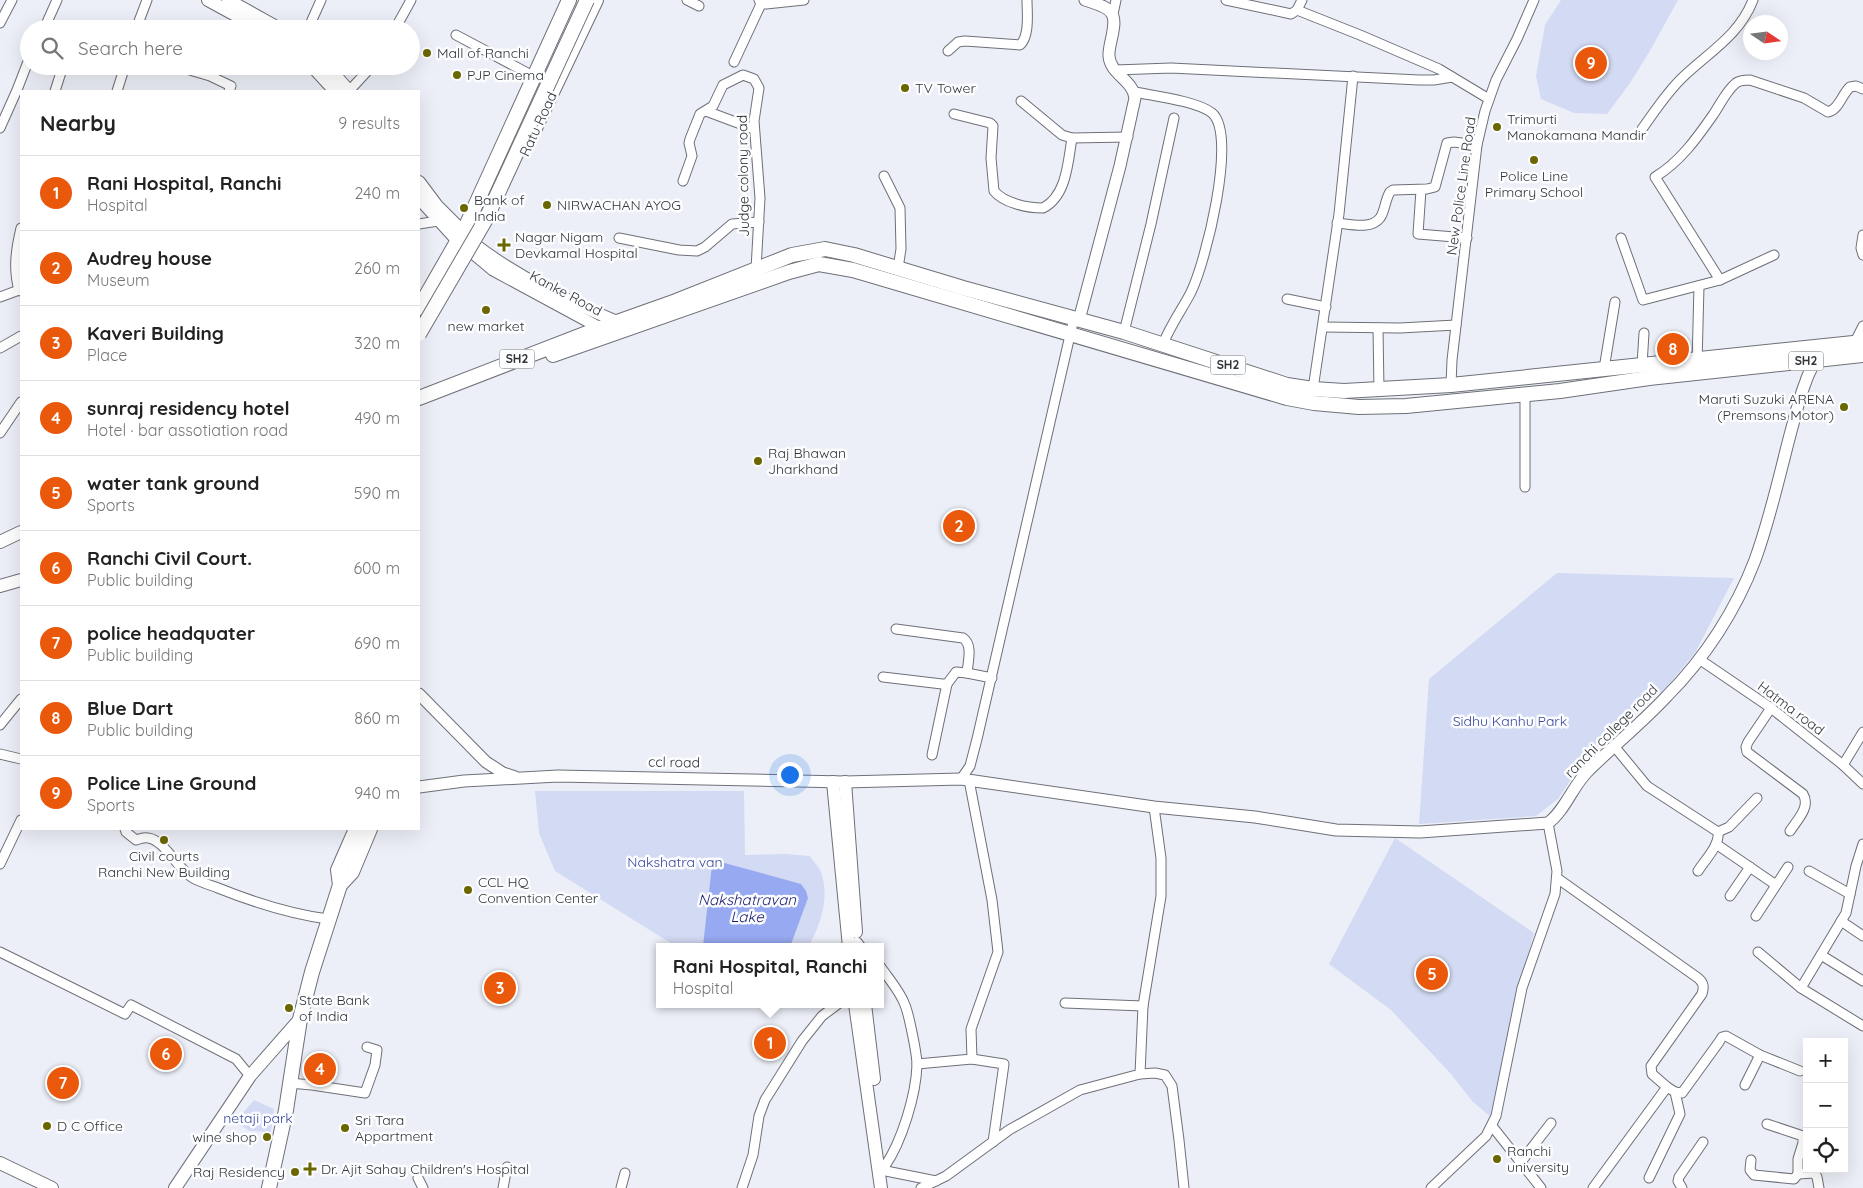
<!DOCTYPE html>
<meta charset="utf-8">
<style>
:root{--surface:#fff;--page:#f6f6f6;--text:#222;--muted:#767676;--line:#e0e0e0;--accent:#ea580c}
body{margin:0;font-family:Quicksand,sans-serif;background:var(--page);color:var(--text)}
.controls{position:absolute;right:15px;bottom:15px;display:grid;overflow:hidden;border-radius:0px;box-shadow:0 5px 20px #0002}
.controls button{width:45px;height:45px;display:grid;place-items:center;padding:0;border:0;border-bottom:1px solid var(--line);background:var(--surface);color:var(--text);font:25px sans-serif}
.compass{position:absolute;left:1743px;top:15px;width:45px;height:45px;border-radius:50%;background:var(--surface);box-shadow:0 5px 20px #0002;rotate:103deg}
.you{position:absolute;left:789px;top:774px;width:18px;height:18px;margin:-12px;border:4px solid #fff;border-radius:50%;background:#1a73e8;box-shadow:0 0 0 8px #1a73e833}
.badge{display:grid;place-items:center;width:32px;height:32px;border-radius:50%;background:var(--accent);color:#fff;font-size:16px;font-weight:700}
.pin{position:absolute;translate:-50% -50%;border:2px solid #fff;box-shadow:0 1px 5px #0006}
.popup{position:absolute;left:656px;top:943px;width:228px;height:65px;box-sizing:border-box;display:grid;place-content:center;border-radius:0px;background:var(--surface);filter:drop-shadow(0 1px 4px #0005);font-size:16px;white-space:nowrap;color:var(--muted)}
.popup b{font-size:19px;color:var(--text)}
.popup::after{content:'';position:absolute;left:50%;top:100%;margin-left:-10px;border:10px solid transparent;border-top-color:var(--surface)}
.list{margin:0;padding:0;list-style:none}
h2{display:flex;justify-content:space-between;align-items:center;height:65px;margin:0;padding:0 20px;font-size:21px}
h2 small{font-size:16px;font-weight:400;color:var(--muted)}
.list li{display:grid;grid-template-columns:32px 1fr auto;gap:15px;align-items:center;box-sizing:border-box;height:75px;padding:0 20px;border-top:1px solid var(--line)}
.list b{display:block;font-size:19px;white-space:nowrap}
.list p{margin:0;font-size:16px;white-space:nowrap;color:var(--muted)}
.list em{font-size:16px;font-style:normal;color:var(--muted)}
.icon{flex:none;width:28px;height:28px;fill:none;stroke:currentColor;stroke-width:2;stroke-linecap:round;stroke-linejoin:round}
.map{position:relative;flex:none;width:1863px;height:1188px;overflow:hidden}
.search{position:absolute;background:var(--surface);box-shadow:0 5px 20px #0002;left:20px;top:20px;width:400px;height:55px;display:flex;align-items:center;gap:12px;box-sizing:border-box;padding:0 18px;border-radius:28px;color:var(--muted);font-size:19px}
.panel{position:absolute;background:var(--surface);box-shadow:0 5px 20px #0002;left:20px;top:90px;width:400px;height:740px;border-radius:0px}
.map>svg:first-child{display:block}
.green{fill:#d3daf3}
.water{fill:#97a9f1}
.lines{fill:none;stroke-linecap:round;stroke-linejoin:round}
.minor-casing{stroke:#6e7078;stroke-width:11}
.tertiary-casing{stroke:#6e7078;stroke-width:13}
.secondary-casing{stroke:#6e7078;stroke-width:14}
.primary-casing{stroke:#6e7078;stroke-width:16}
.minor{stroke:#fff;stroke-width:9}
.tertiary{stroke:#fff;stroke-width:11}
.secondary{stroke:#fff;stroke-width:12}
.primary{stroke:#fff;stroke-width:14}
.primary-bridge-casing{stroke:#6e7078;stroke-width:16;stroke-linecap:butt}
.primary-bridge{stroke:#fff;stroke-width:14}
.poi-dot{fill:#6a6700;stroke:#fcfdfe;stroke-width:2}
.labels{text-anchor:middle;stroke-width:5;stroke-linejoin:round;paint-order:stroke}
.shield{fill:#fcfdfe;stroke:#717174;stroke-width:1}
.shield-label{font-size:12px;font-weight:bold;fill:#353539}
.poi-label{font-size:14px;fill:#353539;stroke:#fcfdfe;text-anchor:start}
.street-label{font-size:14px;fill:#353539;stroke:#fcfdfe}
.park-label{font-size:14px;fill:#3b489c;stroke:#fcfdfe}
.water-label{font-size:15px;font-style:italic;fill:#1c1f70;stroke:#fcfdfe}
</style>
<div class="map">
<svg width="1863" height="1188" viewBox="0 0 1863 1188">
<rect width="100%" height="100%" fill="#edeff8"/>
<!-- green -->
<g class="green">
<path d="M1561,0h117l-27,49 -21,34 -23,31 -33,-1 -33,-14 -5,-23 9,-51z"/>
<path d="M1557,573l177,5 -39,75 -30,36 -46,35 -28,25 -33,50 -22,17 -117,8 10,-145z"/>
<path d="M535,791h209l1,64 41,-1 24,2c3,5 9,11 11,16 9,25 0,53 -13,75h-131l-122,-76 -16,-38z"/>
<path d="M1395,838l139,95 -23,81 -19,104 -19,-16 -23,-29 -59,-63 -62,-46z"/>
<path d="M254,1100l20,9 -3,23 -21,-1 -15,-9z"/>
</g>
<!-- water -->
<path class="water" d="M717,861l84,23 5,7 2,7 -18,49 -87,-1 9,-81z"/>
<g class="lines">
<!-- minor casing -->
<g class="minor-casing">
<g id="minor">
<path d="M687,0l12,6"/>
<path d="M759,0l2,4h5l38,-4"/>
<path d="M1226,0l65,14 6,-4 5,-10"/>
<path d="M1297,10l63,25 79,34 50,30"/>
<path d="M1113,14l3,-14"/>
<path d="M0,23l12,-23"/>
<path d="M47,24l18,5"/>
<path d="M44,29l13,-29"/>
<path d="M136,29l11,-29"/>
<path d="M308,29l13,-29"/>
<path d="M395,29l16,-29"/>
<path d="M456,35l79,42"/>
<path d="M948,51l10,-9 7,-1 55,4c10,-9 7,-33 7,-45"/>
<path d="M734,62l27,-58"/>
<path d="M176,66l34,10 21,10 -2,5"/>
<path d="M1115,70l56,-2 248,12h15l18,-3"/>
<path d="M55,91l8,-25"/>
<path d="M117,91l8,-25"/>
<path d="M349,91l23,-25"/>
<path d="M1135,92c19,4 62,9 77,21 26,22 -7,153 -22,181 -9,17 -20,32 -27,50"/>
<path d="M1021,101l41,34 10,3 56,-1"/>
<path d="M706,111l48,18"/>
<path d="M954,114l36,9 3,3 -2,32 3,33c10,12 33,17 49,17 24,-12 25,-47 29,-70"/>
<path d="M0,128l17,-38 12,-31"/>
<path d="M1642,129c13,-18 25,-37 41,-52 26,-25 56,-41 70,-77"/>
<path d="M884,176l16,32 1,41 -3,19"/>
<path d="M683,181l9,-25 -3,-13 1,-4 10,-25 13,-8 10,-21 20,-10 11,4 5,9 -5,33 6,77 -4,71"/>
<path d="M1421,190l-3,44 49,4"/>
<path d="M1337,223c12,1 34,7 43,-5 5,-7 5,-18 10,-26l3,-2 34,-1 8,-2 12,-44 7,-1 23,3"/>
<path d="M419,224l19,-3"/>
<path d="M1863,235l-2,13 2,7"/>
<path d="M619,238l60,12 18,1 8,-4 27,-23 27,-2"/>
<path d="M1621,238l22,62 77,-20 54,-25"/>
<path d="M1720,280l-65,-103c25,-15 42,-39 58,-62 7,-10 13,-24 23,-32 4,-3 9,-3 14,-3l54,18 24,14c11,-2 14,-18 22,-25l6,-1 7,3"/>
<path d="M19,290c-6,-21 -3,-41 2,-62"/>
<path d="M0,297l19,-7 2,1"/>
<path d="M1287,299l39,8"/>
<path d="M1323,327l77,1 56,-3"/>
<path d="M1378,328l1,62"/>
<path d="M1124,332l27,-108 23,-106"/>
<path d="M1855,342l8,-16"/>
<path d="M0,348l21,-12"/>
<path d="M1697,364l2,-78"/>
<path d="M1642,365l2,-32"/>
<path d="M1604,369l11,-67"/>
<path d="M1451,385l1,-25 25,-215 8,-34 11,-31 21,-41 17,-39"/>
<path d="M1313,389l26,-175 14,-138"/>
<path d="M0,433l21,-31"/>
<path d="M1525,487v-93"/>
<path d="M896,629l67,9c10,7 5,23 4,35"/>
<path d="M1699,659l72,49 72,57 20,19"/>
<path d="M883,677l59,7h5l9,-12 11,1 25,5"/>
<path d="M1771,708l-23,34 -2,5 1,5 56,42c8,13 -6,26 -13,37"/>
<path d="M0,725l21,-26"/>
<path d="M1614,746l33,40 71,46c2,13 -13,28 -20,39"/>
<path d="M0,754l21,5"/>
<path d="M932,755l15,-71"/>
<path d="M1843,765l20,-33"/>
<path d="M961,779l9,-13 7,-27 97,-421"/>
<path d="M969,780l23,120 6,52 -27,77 1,30"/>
<path d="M125,829l1,3 10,8c3,-1 8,-3 12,-2 17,2 29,31 45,40 7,4 17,7 25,10 35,14 72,26 110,31"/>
<path d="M1718,832l11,-5 28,-29"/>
<path d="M1716,844l60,41"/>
<path d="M1863,844l-7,22 -10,47 -45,75 62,38"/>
<path d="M0,864l21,-44"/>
<path d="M1809,871l41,23"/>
<path d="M1557,878l141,100c6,5 6,9 4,16l-51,72 1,8 15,13 -74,101"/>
<path d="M1730,896l20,-29"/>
<path d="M1756,916l32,-49"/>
<path d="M1841,921l22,15"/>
<path d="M857,942l4,5"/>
<path d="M0,952l125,62 6,-9 105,54 14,17"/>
<path d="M1758,952l43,36"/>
<path d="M1821,955l42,26"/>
<path d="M880,966c8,12 20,25 25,39 4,10 12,49 12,60 -1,30 -15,76 -32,101"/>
<path d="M1065,1003l78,3"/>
<path d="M917,1064l55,-5 32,5 -11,78"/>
<path d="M1140,1074l15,-1 10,2 7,11 7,54 5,48"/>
<path d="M289,1083l23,2 53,8 10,-28 2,-15 -10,-3"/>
<path d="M1745,1085l15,-30"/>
<path d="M1667,1087l8,5 7,1 37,-51 3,-5 4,-1 34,19 40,16"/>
<path d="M1767,1124l36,12v7l-5,16v15l16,-1 3,4 2,11"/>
<path d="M1492,1126l49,62"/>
<path d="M1751,1160l-1,10 4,5 40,4 4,-5"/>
<path d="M1521,1162l30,-39"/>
<path d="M886,1171l50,10"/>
<path d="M418,1178l5,10"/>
<path d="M1649,1178l31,-64 -5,-22"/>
<path d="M503,1188l4,-21"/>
<path d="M621,1188l4,-15"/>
<path d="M742,1188l11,-33 6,-39 6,-16 37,-59 20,-25 16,-12"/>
<path d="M921,1188l25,-12 63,-46 71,-40 60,-16 3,-68 18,-110v-38l-7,-51"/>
<path d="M1431,1188l55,-52 10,-20 26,-128 33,-94 2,-23 -9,-48"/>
<path d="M1682,1188l-4,-7 1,-4 24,-35"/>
</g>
</g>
<!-- tertiary casing -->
<g class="tertiary-casing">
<g id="tertiary">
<path d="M462,244l31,26 111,60"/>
<path d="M477,246c44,33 95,57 146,78"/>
<path d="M1079,320l41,-154 15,-68c-2,-18 -25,-24 -26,-42 -1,-11 9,-32 3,-42 -4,-8 -19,-11 -27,-14"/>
<path d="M419,694l67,68 17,11 12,4"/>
<path d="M419,787l45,-6 94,-5 287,6 116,-3 193,28 101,10 81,13 84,2 128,-9c16,-11 25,-37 39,-51 26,-26 55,-49 80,-76 38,-38 69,-86 88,-136 15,-41 24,-83 35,-125 5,-18 9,-37 16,-54 3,-10 10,-18 10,-28"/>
</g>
</g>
<!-- secondary casing -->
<g class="secondary-casing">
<g id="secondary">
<path d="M208,0l53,29"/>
<path d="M228,0l52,29"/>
<path d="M312,66l23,25"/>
<path d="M327,66l22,25"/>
<path d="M419,182l18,24 32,32"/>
<path d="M419,198l39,43"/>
<path d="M0,542l21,-10"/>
<path d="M0,586l21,-6"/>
<path d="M833,782l16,165"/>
<path d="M845,782l11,150"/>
<path d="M855,1004l26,184"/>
<path d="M865,1004l9,75"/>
<path d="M0,1163l52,25"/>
<path d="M175,1188l75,-112 50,-57"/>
</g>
</g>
<!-- primary casing -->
<g class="primary-casing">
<g id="primary">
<path d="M534,130l62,-130"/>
<path d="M419,308l47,-82 103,-226"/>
<path d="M553,355l236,-83 30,-8 34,6 434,128 27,5 45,4 47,-1 154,-15 89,-13 214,-23"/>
<path d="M419,398l181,-70 76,-27 116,-46 33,-6 29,6 109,33 161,44 163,53 26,4 31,2 107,-6 412,-43"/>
<path d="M340,885l-2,-15 18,-41"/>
<path d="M269,1188l17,-78 14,-91 12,-47 28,-87 12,-13 18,-43"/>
</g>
</g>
<!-- minor -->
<use href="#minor" class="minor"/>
<!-- tertiary -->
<use href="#tertiary" class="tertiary"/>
<!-- secondary -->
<use href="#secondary" class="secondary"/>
<!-- primary -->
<use href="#primary" class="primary"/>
<!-- primary-bridge casing -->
<g class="primary-bridge-casing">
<path id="primary-bridge" d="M419,334l67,-115 101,-219"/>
</g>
<!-- primary-bridge -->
<use href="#primary-bridge" class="primary-bridge"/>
</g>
<!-- markers -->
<g class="poi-dot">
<circle cx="427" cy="53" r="5"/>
<circle cx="457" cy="75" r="5"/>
<circle cx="905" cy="88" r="5"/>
<circle cx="1497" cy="127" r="5"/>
<circle cx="1534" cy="160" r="5"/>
<circle cx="547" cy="205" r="5"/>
<circle cx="464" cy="208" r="5"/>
<path d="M501.5 237.5h5v5h5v5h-5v5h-5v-5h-5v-5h5z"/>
<circle cx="486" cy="310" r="5"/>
<circle cx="1844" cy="407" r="5"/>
<circle cx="758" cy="461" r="5"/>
<circle cx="164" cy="840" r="5"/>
<circle cx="468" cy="890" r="5"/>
<circle cx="289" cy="1008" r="5"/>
<circle cx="47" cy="1126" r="5"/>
<circle cx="345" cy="1128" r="5"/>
<circle cx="267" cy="1137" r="5"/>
<circle cx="1497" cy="1159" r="5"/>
<path d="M307.5 1161.5h5v5h5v5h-5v5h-5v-5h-5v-5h5z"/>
<circle cx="295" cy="1172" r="5"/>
</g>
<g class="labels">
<!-- shield labels -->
<g class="shield">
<rect x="499.5" y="349.5" width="35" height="19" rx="4"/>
<rect x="1788.5" y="351.5" width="35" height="19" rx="4"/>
<rect x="1210.5" y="355.5" width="35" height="19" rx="4"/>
</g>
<g class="shield-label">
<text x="517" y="363">SH2</text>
<text x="1806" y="365">SH2</text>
<text x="1228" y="369">SH2</text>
</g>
<!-- poi labels -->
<g class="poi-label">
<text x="437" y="58">Mall of Ranchi</text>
<text x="467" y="80">PJP Cinema</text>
<text x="915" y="93">TV Tower</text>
<text x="1507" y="124">Trimurti<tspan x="1507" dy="16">Manokamana Mandir</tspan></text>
<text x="1534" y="181" text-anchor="middle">Police Line<tspan x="1534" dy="16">Primary School</tspan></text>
<text x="474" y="205">Bank of<tspan x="474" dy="16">India</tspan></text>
<text x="557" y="210">NIRWACHAN AYOG</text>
<text x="515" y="242">Nagar Nigam<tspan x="515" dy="16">Devkamal Hospital</tspan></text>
<text x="486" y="331" text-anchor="middle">new market</text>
<text x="1834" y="404" text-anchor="end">Maruti Suzuki ARENA<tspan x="1834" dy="16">(Premsons Motor)</tspan></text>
<text x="768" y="458">Raj Bhawan<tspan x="768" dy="16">Jharkhand</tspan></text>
<text x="164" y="861" text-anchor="middle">Civil courts<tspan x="164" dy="16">Ranchi New Building</tspan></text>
<text x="478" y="887">CCL HQ<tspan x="478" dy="16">Convention Center</tspan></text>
<text x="299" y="1005">State Bank<tspan x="299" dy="16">of India</tspan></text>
<text x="355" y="1125">Sri Tara<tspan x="355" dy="16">Appartment</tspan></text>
<text x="57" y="1131">D C Office</text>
<text x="257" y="1142" text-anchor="end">wine shop</text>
<text x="1507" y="1156">Ranchi<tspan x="1507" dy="16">university</tspan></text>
<text x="321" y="1174">Dr. Ajit Sahay Children's Hospital</text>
<text x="285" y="1177" text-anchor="end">Raj Residency</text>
</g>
<!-- street labels -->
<g class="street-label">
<text transform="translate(538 124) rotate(-65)" y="5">Ratu Road</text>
<text transform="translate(743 176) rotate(-91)" y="5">Judge colony road</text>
<text transform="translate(1461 186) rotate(-82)" y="5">New Police Line Road</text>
<text transform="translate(566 293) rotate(28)" y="5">Kanke Road</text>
<text transform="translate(1791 708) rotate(37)" y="5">Hatma road</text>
<text transform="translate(1611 731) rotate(-45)" y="5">ranchi college road</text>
<text transform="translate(674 762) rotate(1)" y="5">ccl road</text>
</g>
<!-- park labels -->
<g class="park-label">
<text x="1510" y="726">Sidhu Kanhu Park</text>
<text x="675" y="867">Nakshatra van</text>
<text x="258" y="1123">netaji park</text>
</g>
<!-- water labels -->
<g class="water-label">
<text x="747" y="905">Nakshatravan<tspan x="747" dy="17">Lake</tspan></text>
</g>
</g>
</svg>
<div class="controls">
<button>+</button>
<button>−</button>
<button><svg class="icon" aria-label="locate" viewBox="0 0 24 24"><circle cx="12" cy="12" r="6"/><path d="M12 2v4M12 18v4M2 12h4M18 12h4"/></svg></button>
</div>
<svg class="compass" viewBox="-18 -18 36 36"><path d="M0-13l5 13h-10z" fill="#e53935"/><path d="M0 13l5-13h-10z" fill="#767676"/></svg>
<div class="you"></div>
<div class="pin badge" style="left:770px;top:1043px">1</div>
<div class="popup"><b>Rani Hospital, Ranchi</b>Hospital</div>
<div class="pin badge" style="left:959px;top:526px">2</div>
<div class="pin badge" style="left:500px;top:988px">3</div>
<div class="pin badge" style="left:320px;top:1069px">4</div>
<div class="pin badge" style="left:1432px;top:974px">5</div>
<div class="pin badge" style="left:166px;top:1054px">6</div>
<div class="pin badge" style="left:63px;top:1083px">7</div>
<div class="pin badge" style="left:1673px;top:349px">8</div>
<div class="pin badge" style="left:1591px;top:63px">9</div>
<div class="search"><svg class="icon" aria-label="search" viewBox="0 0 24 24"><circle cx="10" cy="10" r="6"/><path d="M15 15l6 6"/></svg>Search here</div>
<section class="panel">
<h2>Nearby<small>9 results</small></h2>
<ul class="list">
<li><span class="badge">1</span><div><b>Rani Hospital, Ranchi</b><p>Hospital</p></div><em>240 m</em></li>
<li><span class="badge">2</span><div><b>Audrey house</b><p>Museum</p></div><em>260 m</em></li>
<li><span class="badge">3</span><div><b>Kaveri Building</b><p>Place</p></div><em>320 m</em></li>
<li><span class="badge">4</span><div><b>sunraj residency hotel</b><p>Hotel · bar assotiation road</p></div><em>490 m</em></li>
<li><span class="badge">5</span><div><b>water tank ground</b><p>Sports</p></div><em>590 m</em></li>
<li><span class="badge">6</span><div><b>Ranchi Civil Court.</b><p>Public building</p></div><em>600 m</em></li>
<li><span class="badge">7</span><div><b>police headquater</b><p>Public building</p></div><em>690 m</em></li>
<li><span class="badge">8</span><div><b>Blue Dart</b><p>Public building</p></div><em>860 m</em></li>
<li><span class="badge">9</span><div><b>Police Line Ground</b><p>Sports</p></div><em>940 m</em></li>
</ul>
</section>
</div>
